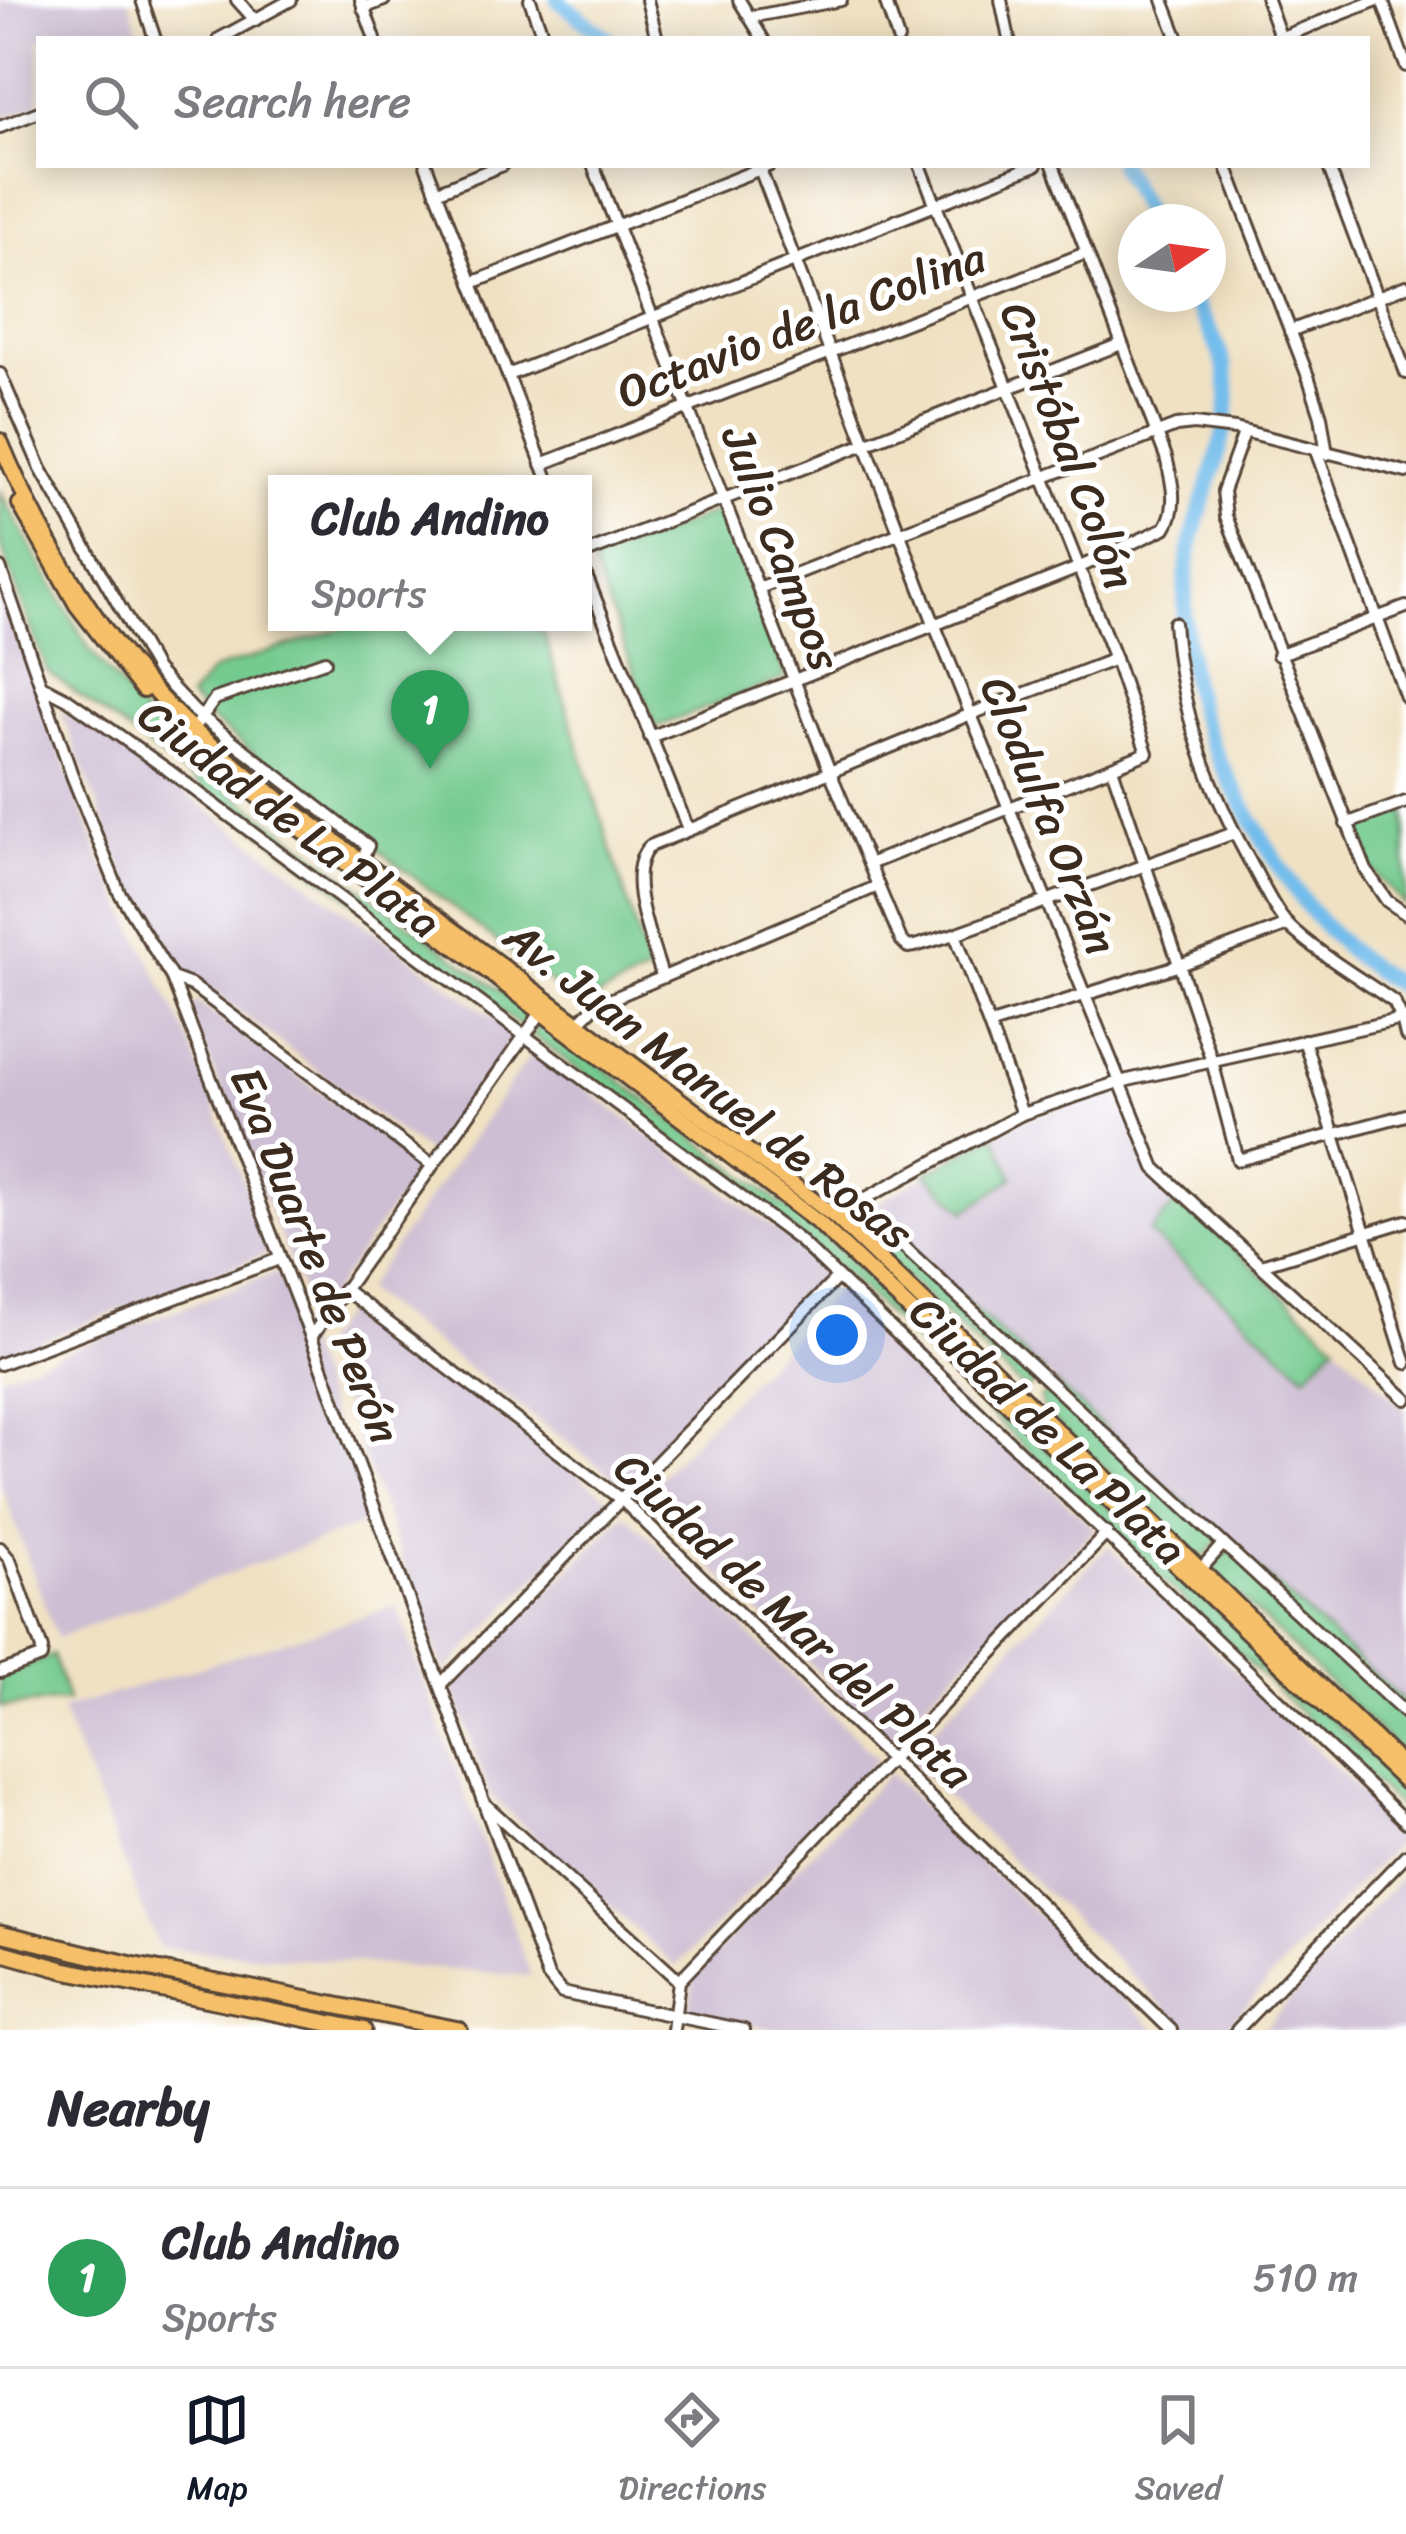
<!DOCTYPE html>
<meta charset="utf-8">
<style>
:root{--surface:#fff;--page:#f2f2f3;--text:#2b2b33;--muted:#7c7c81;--line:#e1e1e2;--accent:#111827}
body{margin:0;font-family:Sriracha,sans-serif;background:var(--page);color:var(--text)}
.compass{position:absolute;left:1118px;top:204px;width:108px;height:108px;border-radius:50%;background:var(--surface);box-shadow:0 6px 30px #0003;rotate:77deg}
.you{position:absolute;left:837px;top:1335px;width:42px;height:42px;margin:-30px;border:9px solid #fff;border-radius:50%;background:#1a73e8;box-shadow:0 0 0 18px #1a73e833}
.badge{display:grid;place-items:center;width:78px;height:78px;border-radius:50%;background:var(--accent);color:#fff;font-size:39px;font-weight:700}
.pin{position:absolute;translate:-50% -99px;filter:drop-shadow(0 3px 6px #0008)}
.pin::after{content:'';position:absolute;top:63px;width:42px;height:36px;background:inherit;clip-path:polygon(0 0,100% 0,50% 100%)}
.popup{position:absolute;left:268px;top:475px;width:324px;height:156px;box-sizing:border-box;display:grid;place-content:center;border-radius:0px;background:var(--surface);filter:drop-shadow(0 3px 9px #0005);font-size:39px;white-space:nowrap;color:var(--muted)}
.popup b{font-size:45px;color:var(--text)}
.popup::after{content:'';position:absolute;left:50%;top:100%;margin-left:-24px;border:24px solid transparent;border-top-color:var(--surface)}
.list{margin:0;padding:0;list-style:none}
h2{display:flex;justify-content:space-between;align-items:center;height:156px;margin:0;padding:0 48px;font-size:51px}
h2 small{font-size:39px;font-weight:400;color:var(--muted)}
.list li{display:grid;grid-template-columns:78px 1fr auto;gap:36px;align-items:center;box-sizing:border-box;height:180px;padding:0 48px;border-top:3px solid var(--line)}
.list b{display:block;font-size:45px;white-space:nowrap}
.list p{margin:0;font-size:39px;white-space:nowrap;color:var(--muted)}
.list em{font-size:39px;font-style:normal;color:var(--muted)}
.icon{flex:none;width:66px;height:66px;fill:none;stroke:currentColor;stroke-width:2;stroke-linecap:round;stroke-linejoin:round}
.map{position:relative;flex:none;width:1406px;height:2030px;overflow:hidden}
.search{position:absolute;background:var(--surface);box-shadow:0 6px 30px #0003;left:36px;right:36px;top:36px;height:132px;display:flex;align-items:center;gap:30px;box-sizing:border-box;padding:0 42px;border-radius:0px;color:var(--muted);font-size:45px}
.sheet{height:336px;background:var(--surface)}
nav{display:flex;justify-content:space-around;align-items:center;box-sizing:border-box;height:168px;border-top:3px solid var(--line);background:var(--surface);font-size:33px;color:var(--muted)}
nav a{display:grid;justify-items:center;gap:6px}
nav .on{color:var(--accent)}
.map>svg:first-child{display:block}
.industrial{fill:#cdbed3}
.green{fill:#74ca8f;stroke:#587a56;stroke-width:3}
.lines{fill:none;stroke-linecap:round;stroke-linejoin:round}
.river{stroke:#73bdec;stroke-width:16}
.minor-casing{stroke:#564537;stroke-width:16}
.major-casing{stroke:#564537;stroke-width:20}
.highway-casing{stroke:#564537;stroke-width:21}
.minor{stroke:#fff;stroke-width:10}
.major{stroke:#f6c06b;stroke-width:14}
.highway{stroke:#f6c06b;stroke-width:15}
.labels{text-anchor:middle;stroke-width:10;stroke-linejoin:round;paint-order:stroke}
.street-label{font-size:45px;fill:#3b2a1e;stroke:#fff}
</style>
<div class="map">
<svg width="1406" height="2030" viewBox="0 0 1406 2030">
<rect width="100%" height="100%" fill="#fff"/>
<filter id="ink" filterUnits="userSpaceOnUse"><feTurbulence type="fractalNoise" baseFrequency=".00833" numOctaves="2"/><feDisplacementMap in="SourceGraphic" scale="24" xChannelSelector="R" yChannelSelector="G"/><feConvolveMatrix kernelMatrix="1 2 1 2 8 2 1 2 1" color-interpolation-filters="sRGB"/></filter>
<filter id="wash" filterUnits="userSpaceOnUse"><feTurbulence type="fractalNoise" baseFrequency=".004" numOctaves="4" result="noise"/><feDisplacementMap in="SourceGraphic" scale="48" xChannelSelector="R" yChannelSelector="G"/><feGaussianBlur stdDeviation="2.7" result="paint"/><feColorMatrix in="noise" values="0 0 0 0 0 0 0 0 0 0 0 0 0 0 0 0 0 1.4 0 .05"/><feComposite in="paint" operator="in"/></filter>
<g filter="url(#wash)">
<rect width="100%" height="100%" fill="#f0e1c2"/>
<!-- industrial -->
<g class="industrial">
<path d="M0,0h129l12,39h-102v66l-39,14z"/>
<path d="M0,593l103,271 82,168 86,220 -271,104z"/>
<path d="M60,710l66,40 391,285 -86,121 -255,-192 -42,-68z"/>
<path d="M197,1002l224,164 -108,153 -124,-310z"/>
<path d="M534,1050l257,191 34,34 -201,210 -260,-195z"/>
<path d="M1117,1090l26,68 16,22 247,230v294l-541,-494 158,-90z"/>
<path d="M278,1272l93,249 -314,117 -57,-155v-107z"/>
<path d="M839,1288l256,241 -208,212 -246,-245z"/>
<path d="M350,1305l261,195 -166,172 -125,-328z"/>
<path d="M625,1514l253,245 -202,208 -186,-172 -37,-107z"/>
<path d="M1108,1546l296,289 -181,195h-34l-283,-272z"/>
<path d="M397,1606l134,370 -372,-28 -98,-238z"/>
<path d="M889,1773l268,257h-381l-87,-20 5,-35z"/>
<path d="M1406,1872v158h-144z"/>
</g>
<!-- green -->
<g class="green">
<path d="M0,492l90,158 52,63 90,79 302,224 -10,13 -477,-358 -47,-127z"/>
<path d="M721,510l65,168 -130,49 -65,-166z"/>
<path d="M362,622h166l16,12 105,338 -69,34 -369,-286 -22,-22 24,-28z"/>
<path d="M1406,810v96l-36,-38 -16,-38z"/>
<path d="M542,1020l284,218 580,552v24l-555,-534 -50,-43 -269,-202z"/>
<path d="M996,1135l17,43 -47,33 -40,-38z"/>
<path d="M1180,1199l156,144 -30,32 -157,-142z"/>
<path d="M865,1210l179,163 -15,15 -6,1 -170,-162 2,-9z"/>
<path d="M1055,1383l167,153 -17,20 -7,1 -154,-146 -4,-12z"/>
<path d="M1233,1546l173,158v53l-191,-184 -1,-7z"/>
<path d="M53,1655l14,46 -67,6v-31z"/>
</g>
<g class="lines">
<!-- river -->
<g class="river">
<path d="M558,0l50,39"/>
<path d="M1120,165l30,57"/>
<path d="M1189,294c12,21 26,43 33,65 22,65 -23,132 -33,196 -8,46 -4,100 7,145 9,38 30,74 49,108 40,73 84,142 161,181"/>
</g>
</g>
</g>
<g filter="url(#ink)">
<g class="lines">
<!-- minor casing -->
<g class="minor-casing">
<g id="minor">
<path d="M142,0l13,39"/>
<path d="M237,0l18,20"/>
<path d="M361,0l14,39"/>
<path d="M530,0l14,39"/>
<path d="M647,0l10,39"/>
<path d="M739,0l24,39"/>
<path d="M885,0l13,39"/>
<path d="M1001,0l8,39"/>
<path d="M1163,0l15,39"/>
<path d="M1267,0l14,39"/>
<path d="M1382,0l24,66"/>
<path d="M363,8l21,-8"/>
<path d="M750,17l91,-17"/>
<path d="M219,39l72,-39"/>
<path d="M1277,39l100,-39"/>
<path d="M0,127l39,-15"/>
<path d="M426,165l124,319"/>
<path d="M593,165l237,607 71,168 7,7 7,-1 40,-12 279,-101"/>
<path d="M1226,165l83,214 12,37 6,38"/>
<path d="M1328,165l78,208"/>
<path d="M760,169l175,457 220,542 251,231"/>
<path d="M436,192l66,-27"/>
<path d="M472,283l298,-118"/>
<path d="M1290,331l116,-45"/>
<path d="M0,374l41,95 115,201 38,41 174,135 -7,15"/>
<path d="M508,375l528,-210"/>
<path d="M1244,433l-21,58 3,25 140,354 21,31 19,13"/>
<path d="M1316,451l90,246"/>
<path d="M542,464l544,-211"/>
<path d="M583,554l538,-210"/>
<path d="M0,568l73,210 46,114 53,86 139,359 237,639 14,17 182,37"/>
<path d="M583,568l105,261"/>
<path d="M759,588l417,-162 18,-2 41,5 171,43"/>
<path d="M1174,623c7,92 35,166 80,246 10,18 20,41 34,56 26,26 75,55 106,77l8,17 4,-1"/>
<path d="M1278,655l128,-48"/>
<path d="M43,686l23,12 102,72 631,470 607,582"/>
<path d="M198,722l17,-23 110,-38"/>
<path d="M650,737l428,-169 87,-40c14,-21 7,-47 1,-71l-113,-292"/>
<path d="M1112,768l100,293 26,99 168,-45"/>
<path d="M1346,824l60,-22"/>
<path d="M869,864l278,-111 -32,-94 -195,-494"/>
<path d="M955,934l67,180"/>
<path d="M662,976c-9,-33 -40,-103 -12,-130l321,-132 144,-55"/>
<path d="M172,978l19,7 241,180"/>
<path d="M991,1024l189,-59 108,-40"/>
<path d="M574,1027l21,-21 283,-120"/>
<path d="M1304,1040l102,323"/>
<path d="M830,1213l27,-10 549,511"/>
<path d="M849,1229l8,-26 165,-89 97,-32 283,-63 4,17"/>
<path d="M1261,1265l145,-44"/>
<path d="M344,1289l279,212 548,529"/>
<path d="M311,1337l234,-330"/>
<path d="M0,1364l279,-105"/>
<path d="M0,1548l10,12 32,89 -1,8 -41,15"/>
<path d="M1200,1570l23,-26"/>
<path d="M441,1684l396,-406"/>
<path d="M486,1805l193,176"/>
<path d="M673,2030l6,-49 428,-448"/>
<path d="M1237,2030l169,-175"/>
</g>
</g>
<!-- major casing -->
<g class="major-casing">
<g id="major">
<path d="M0,441c42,101 105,204 184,281 23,21 48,40 72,60l581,436 569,551"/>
<path d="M20,504l57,101 66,85"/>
<path d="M174,724l86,74 560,426 586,559"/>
</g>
</g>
<!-- highway casing -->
<g class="highway-casing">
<g id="highway">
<path d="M0,1933l132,32 327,65"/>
<path d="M0,1952l64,18 299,60"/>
</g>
</g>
<!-- minor -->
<use href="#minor" class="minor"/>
<!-- major -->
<use href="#major" class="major"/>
<!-- highway -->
<use href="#highway" class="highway"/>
</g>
</g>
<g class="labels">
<!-- street labels -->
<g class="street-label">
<text transform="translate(801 324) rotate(-21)" y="16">Octavio de la Colina</text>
<text transform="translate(1069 445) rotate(69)" y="16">Cristóbal Colón</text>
<text transform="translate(782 548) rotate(69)" y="16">Julio Campos</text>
<text transform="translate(1050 815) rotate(68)" y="16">Clodulfa Orzán</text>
<text transform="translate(290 818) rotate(37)" y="16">Ciudad de La Plata</text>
<text transform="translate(709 1084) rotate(38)" y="16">Av. Juan Manuel de Rosas</text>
<text transform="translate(316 1255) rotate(69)" y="16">Eva Duarte de Perón</text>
<text transform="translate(1049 1430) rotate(44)" y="16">Ciudad de La Plata</text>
<text transform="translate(794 1620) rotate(43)" y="16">Ciudad de Mar del Plata</text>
</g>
</g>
</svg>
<svg class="compass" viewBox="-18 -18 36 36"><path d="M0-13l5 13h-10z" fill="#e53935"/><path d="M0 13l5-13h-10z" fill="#7c7c81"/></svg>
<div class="you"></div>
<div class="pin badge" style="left:430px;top:769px;background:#2e9e5b">1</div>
<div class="popup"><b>Club Andino</b>Sports</div>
<div class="search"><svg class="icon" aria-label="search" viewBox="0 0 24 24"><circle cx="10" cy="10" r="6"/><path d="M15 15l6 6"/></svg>Search here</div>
</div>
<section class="sheet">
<h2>Nearby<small></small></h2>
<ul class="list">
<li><span class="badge" style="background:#2e9e5b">1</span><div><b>Club Andino</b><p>Sports</p></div><em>510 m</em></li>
</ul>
</section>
<nav>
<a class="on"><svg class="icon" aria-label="map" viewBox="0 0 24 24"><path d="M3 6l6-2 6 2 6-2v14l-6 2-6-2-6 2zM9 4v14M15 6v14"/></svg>Map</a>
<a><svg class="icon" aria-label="directions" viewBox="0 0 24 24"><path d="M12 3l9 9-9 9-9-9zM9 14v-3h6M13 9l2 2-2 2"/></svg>Directions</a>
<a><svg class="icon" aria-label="saved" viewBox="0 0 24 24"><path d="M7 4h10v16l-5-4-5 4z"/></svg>Saved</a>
</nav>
